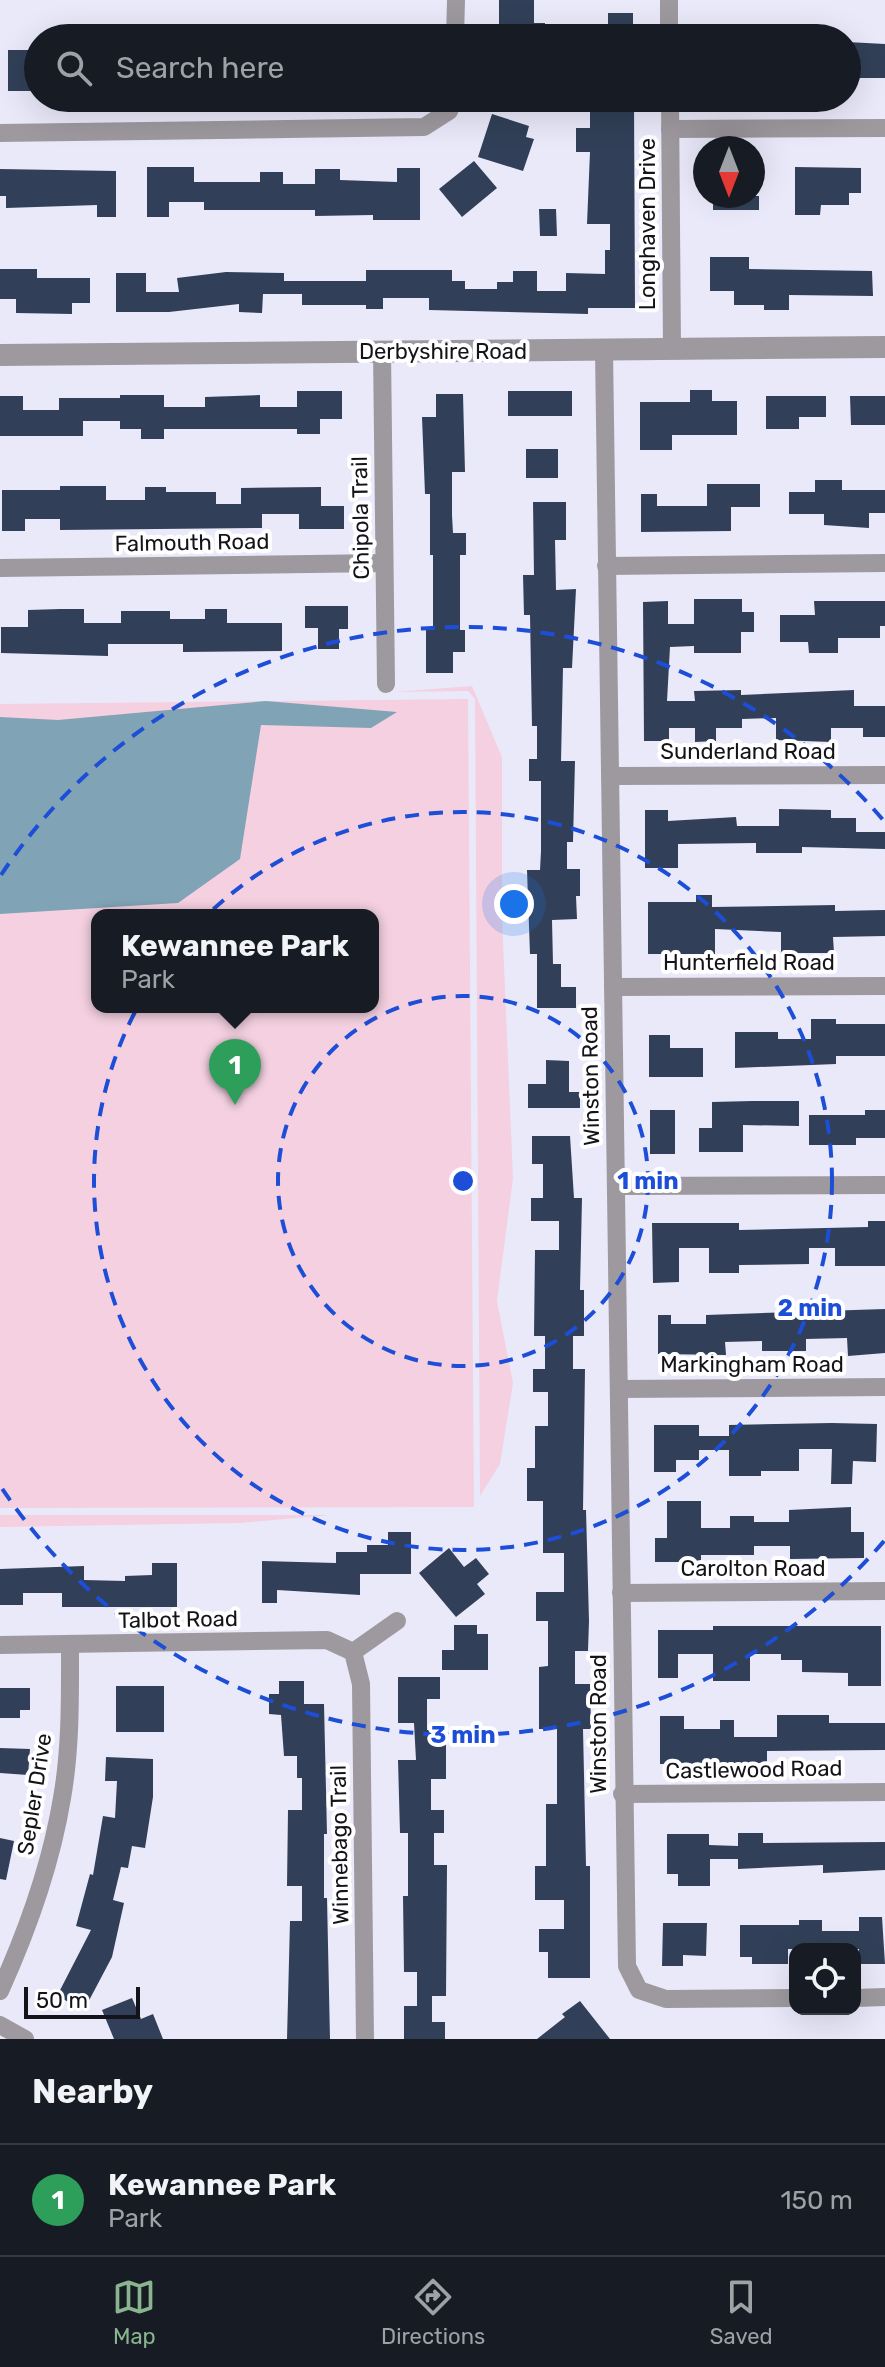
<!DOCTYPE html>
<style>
:root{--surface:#171b24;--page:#242831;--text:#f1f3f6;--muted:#9ea1a6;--line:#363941;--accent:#89b48f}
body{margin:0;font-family:Rubik,sans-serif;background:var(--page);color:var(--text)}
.controls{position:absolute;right:24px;bottom:24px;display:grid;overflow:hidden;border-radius:16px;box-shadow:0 8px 32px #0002}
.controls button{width:72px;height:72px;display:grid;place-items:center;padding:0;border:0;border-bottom:2px solid var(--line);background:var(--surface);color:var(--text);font:40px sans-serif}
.compass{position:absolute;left:693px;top:136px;width:72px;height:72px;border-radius:50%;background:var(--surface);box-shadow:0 8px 32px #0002;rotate:180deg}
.scale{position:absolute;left:24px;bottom:20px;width:116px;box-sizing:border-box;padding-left:8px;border:4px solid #141319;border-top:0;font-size:22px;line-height:28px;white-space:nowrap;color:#141319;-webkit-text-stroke:6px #fff;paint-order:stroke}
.you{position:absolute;left:514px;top:904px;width:28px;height:28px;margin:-20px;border:6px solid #fff;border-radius:50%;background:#1a73e8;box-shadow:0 0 0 12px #1a73e833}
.badge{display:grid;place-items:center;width:52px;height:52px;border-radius:50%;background:var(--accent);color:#fff;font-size:26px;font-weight:700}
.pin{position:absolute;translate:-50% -66px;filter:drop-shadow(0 2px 4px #0008)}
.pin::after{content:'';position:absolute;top:42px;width:28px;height:24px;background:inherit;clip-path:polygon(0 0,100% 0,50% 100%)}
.popup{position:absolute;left:91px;top:909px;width:288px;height:104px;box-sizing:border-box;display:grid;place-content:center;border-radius:16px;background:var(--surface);filter:drop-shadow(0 2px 6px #0005);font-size:26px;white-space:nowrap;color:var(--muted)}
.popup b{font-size:30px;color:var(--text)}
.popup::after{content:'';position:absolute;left:50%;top:100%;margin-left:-16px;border:16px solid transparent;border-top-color:var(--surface)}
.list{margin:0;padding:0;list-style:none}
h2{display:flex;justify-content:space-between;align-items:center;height:104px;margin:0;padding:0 32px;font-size:34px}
h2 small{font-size:26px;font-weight:400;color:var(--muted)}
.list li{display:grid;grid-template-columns:52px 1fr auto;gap:24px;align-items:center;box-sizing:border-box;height:112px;padding:0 32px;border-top:2px solid var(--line)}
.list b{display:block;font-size:30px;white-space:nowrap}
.list p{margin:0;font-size:26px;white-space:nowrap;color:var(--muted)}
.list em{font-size:26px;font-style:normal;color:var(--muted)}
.icon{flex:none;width:44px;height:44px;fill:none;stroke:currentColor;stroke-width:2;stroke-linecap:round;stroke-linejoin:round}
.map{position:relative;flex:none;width:885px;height:2039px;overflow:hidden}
.search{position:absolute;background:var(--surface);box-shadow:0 8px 32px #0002;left:24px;right:24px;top:24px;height:88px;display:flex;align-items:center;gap:20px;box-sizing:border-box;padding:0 28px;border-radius:44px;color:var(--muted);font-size:30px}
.sheet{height:216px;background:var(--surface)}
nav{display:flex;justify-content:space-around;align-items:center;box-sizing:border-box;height:112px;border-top:2px solid var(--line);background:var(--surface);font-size:22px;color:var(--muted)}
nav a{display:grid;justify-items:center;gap:4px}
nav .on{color:var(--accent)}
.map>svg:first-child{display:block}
.green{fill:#f4d0e1;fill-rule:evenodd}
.water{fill:#80a3b6}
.building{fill:#314058}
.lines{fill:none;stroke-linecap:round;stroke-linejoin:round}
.minor{stroke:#9e999f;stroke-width:18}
.tertiary{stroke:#9e999f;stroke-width:22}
.ring{fill:none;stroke:#1d4ed8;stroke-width:4;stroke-dasharray:14 10}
.labels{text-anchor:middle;stroke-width:8;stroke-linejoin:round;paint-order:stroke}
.street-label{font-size:22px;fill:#141319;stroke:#fff}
.centre{fill:#1d4ed8;stroke:#fff;stroke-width:4}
.ring-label{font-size:24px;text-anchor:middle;font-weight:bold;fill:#1d4ed8;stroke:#fff;stroke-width:8;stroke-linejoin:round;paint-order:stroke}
</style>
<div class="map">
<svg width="885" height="2039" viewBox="0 0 885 2039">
<rect width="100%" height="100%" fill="#eae9fa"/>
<!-- green -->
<g class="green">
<path d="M472,686l30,71v160l11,261 -16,123 16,82 -13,81 -20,32 -5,-797 -7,-8 -74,1z"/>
<path d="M468,699l6,808 -474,1v-804zM97,915h276v92h-276z"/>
<path d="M0,1515h331l-91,8 -240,4z"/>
</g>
<!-- water -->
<path class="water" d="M266,701l131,11 -26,16 -110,-3 -21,134 -62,44 -178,11v-197l58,3z"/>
<!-- building -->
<g class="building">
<path d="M499,0h35v23h11v15h-46z"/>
<rect x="608" y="13" width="25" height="25"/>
<path d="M847,42l38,2v34h-38z"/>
<path d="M8,50h30v27l-5,1v13h-25z"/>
<path d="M590,98l44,2 1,208h-47v6l-159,-4v-12h-46v11h-17v-4h-64v-11h-39l-1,19 -23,-1v-8l-70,8h-53v-39h30v19h33l-2,-14 49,-6 58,1v8h82v-11h86v11h13v8h32v-7h16v-11h24v20h29v-18l39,1v-24h5v-26h-23l3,-72h-14v-24h14z"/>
<path d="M492,114l37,12 -3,11 8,2 -11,32 -45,-14z"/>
<path d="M474,161l23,27 -35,29 -23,-28z"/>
<path d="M147,167h47v15h66v-10h23v12h32v-15h25v11l57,2v-14h23v52h-47v-5l-58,1v-6h-111v-8h-35v15h-22z"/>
<path d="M795,167l66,1v25h-12v12h-28l-1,10h-25z"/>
<path d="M0,169l116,2v46h-19v-12l-91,3v-12h-6z"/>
<rect x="713" y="196" width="46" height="14"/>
<path d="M539,209h17l1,27h-17z"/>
<path d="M710,257h39v12l123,2 1,25 -84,-1v15h-25v-5h-30v-14h-24z"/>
<path d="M0,269h37v9h53v25h-18v11l-56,-1v-14h-16z"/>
<path d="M690,390h22v11h25v34h-65v15h-32v-48h50z"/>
<path d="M297,391h45v28h-22v15h-23v-5h-133v10h-23v-10h-21v-8h-37v15h-83v-40h23v14h36v-12h61v-3h44v12h41v-10l55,-2v12h37z"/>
<rect x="508" y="391" width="64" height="25"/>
<path d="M436,394h27l2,78h-13v43l1,18h13v22h-6v75h5v22h-12v21h-27v-43h7v-75h-3v-61h-5l-3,-77h14z"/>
<path d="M766,396h60v21h-27v12h-33z"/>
<path d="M850,396h35v29h-34z"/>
<rect x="526" y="449" width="32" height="29"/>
<path d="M815,480h27v10h43v23h-16v15l-45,-3v-11h-35v-22h26z"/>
<path d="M707,484h53v23h-29v24l-90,1v-38h16v12h50z"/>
<path d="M60,486h46v14h39v-13h21v5h50v12h25v-16l80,-1v19h23v23h-45v-15h-37v14l-202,2v-11h-35v12h-23v-41h58z"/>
<path d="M533,502h33v38h-11l1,50 20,-1 -4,79h-9l-2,93h14l-2,81h-6v27h13v27h-4l1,23 -25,1 1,44h8v23h15v21h-39v-54h-7l-3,-84h13l1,-19v-70h-12v-22h8v-33h-5l-2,-111h-6l-1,-40h11z"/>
<path d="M694,599h48v13h12v20h-13v21h-47v-7l-24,1 -3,54h28l-1,-10 47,-1v5l113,-5v16h31v31h-22v-9h-32v14l-55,-2v-22l-34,1v9h-26v13l-21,1v-14h-26v13h-25l-1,-139 25,-1v23h26z"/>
<path d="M814,601h71v25h-5v12h-42v15h-29l-1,-11h-28v-27h35z"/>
<path d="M305,606h43v23h-9v20h-21v-21h-13z"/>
<path d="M60,609h24v14h37v-12h49v8h35v-10h22v14h55v28l-99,1v-8h-75v12l-107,-3v-26h27v-17z"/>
<path d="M779,809l52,1v8h25v14h29v17l-83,-2v6h-46v-10l-78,1v24h-33v-58h23v11l68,-4 1,9h42z"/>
<path d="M696,895h16v12l123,-2v6l50,-1v26l-52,1 1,16h-53v-21l-66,-3v25h-67v-52h48z"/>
<path d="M811,1019h25v5h49v32h-49v8l-101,4v-36h43v7h33z"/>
<path d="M649,1035h21v13h33v29h-54z"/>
<path d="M546,1060l23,1v31h11v16h-52v-24h18z"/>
<path d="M752,1101h47v25l-56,-1v27h-44v-24h13v-26z"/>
<rect x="650" y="1110" width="25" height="44"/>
<path d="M865,1110h20v28h-29v7h-47v-30h56z"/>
<path d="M532,1136h38l4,62h8l-2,92h4v46h-11v33h12l-2,141h3l3,111 -1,30h-13v33h15l1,45h-8l3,137h4v112h-42v-26h-9v-23h25v-29h-29v-34h11v-62h11v-75h-18v-62l9,-1v-45h-12v-29h28v-39h-21v-52h-16v-33h8v-42h13v-34h-15v-23h12v-33h-11l1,-86h24v-29h-28v-23h12v-34h-11z"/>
<path d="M868,1221h17v45h-50v-18h-26v16l-70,1v8h-30v-25h-30v34l-26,1 -1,-60h87v7l129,-3z"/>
<path d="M885,1309v44l-37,3 -1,-18 -41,1v12h-44v-10l-37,1 1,13 -68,-1v-39h13v9h35v-9z"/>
<path d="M832,1423l45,1 -1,38 -23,-1 -1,23h-21l1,-35h-33v22h-38v5h-32v-26h-30v10h-23v12h-22v-47h45v11h30v-11z"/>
<path d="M667,1501h34v27h29v-12h24v6h35v-12l62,-3v25h13v26l-74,1v-13h-36v9h-53v7h-46v-24h12z"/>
<path d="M388,1532h23v42h-51v21l-83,-5v13h-15v-42l74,2v-11h31v-7h21z"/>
<path d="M449,1548l15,19 12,-9 13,16 -12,10 8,10 -29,23 -37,-44z"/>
<path d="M152,1563h25v44h-115v-14h-39v12h-23v-36l84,-3v14l41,1v-5l27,-1z"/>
<path d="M454,1625h23v9h11v36h-46v-20h12z"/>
<path d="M713,1626h168v60h-33v-13l-46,-1v-12h-21v-6h-31v27h-37v-27h-35v24h-20v-48h55z"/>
<path d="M398,1677h42v22h-13v31h19v49h-15v31h13v23h-10v32h13l-1,131h-14v26h13v17h-41v-33h13v-34h-13l-1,-76h5v-63h-8l-2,-73h18l-2,-37h-16z"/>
<path d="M279,1681h25v23h20l3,130h-3v64h3l3,141h-43l3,-118h12v-35h-15l1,-76h14v-32h-5v-22h-13l-3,-41 -12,-1v-20h10z"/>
<rect x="116" y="1686" width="48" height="46"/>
<path d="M0,1688h30v22h-10v8h-20z"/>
<path d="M777,1715h52v8h56v27l-118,1v12l-107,1v-48h24v13h36v-9h14v17h43z"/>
<path d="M0,1748l30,1 -2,26 -28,-2z"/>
<path d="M106,1757l47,2v38l-8,51 -13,-2 -4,22 -7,-1 -8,33 11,3 -12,54 -28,53 -27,-14 34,-66 -15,-4 14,-52 3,1 10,-59 12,2 2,-37h-12z"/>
<path d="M738,1833h25v10l122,-1v28l-62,3v-8l-85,4v-10h-28v27h-32v-12h-11v-40h42v11l29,1z"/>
<path d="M0,1838l14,3 -8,39 -6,-1z"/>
<path d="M859,1917h23l3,47h-26v-15h-71v15h-36v-7h-12v-32h59v-5h23v11h37z"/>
<path d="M663,1923h44l-1,33 -23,-1v11h-21z"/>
<path d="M132,1998l9,21 12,-5 10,25h-49l-12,-29z"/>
<path d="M580,2001l30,38h-73l28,-22 -3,-3z"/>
</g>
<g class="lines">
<!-- minor -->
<g class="minor">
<path d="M669,0v38"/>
<path d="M455,38l1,-38"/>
<path d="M670,98l2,251"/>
<path d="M670,129l215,-1"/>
<path d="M0,133l424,-6 25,-16 6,-13"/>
<path d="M604,350l23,1616 12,24 27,9 129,-1"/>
<path d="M382,352l4,332"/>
<path d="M606,566l279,-3"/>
<path d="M0,568l384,-5"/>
<path d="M611,776l274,-1"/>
<path d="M613,987l272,-1"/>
<path d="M616,1186l269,-1"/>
<path d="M619,1389l266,-2"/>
<path d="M621,1593l264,-2"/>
<path d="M0,1645l327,-5 26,12 8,32 4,355"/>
<path d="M353,1652l44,-31"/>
<path d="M622,1794l263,-2"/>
<path d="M0,1991c28,-62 51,-126 62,-193 9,-51 8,-103 8,-154"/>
<path d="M855,1998l30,-1"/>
<path d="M0,2025l25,14"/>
</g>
<!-- tertiary -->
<path class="tertiary" d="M0,355l885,-8"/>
</g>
<!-- distance rings -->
<g class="ring">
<circle cx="463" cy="1181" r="185"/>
<circle cx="463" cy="1181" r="369"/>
<path d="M884 1541A554 554 0 0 1 1 1487M1 875A554 554 0 0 1 884 821"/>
</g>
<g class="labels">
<!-- street labels -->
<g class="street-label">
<text transform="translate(647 224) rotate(-90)" y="8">Longhaven Drive</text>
<text x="443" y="359">Derbyshire Road</text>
<text transform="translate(360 518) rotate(-91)" y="8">Chipola Trail</text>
<text transform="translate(192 542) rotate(-1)" y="8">Falmouth Road</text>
<text x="748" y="759">Sunderland Road</text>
<text x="749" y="970">Hunterfield Road</text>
<text transform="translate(590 1076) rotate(-91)" y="8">Winston Road</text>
<text x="752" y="1372">Markingham Road</text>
<text x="753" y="1576">Carolton Road</text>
<text transform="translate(178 1619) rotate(-1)" y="8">Talbot Road</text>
<text transform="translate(598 1724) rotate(-90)" y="8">Winston Road</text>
<text transform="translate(754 1769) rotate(-1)" y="8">Castlewood Road</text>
<text transform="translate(34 1794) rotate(-81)" y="8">Sepler Drive</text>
<text transform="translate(339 1845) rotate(-91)" y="8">Winnebago Trail</text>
</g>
</g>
<circle cx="463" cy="1181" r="12" class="centre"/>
<g class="ring-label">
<text x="648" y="1189">1 min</text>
<text x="810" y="1316">2 min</text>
<text x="463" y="1743">3 min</text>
</g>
</svg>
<div class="controls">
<button><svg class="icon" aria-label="locate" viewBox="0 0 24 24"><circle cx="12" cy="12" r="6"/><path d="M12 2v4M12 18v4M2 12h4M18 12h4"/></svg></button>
</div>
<svg class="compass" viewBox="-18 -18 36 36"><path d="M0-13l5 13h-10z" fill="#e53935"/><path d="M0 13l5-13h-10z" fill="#9ea1a6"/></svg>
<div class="scale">50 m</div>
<div class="you"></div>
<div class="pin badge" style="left:235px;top:1105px;background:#2e9e5b">1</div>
<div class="popup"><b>Kewannee Park</b>Park</div>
<div class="search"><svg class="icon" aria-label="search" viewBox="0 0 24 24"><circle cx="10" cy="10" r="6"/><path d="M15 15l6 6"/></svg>Search here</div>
</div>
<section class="sheet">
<h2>Nearby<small></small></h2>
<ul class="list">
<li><span class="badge" style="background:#2e9e5b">1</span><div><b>Kewannee Park</b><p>Park</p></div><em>150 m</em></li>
</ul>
</section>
<nav>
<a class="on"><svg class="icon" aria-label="map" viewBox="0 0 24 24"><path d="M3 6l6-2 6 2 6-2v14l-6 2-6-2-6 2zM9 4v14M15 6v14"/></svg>Map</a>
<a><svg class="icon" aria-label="directions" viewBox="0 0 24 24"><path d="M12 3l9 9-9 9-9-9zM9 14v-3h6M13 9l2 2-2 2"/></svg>Directions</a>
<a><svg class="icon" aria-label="saved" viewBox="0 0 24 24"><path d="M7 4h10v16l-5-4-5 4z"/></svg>Saved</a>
</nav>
